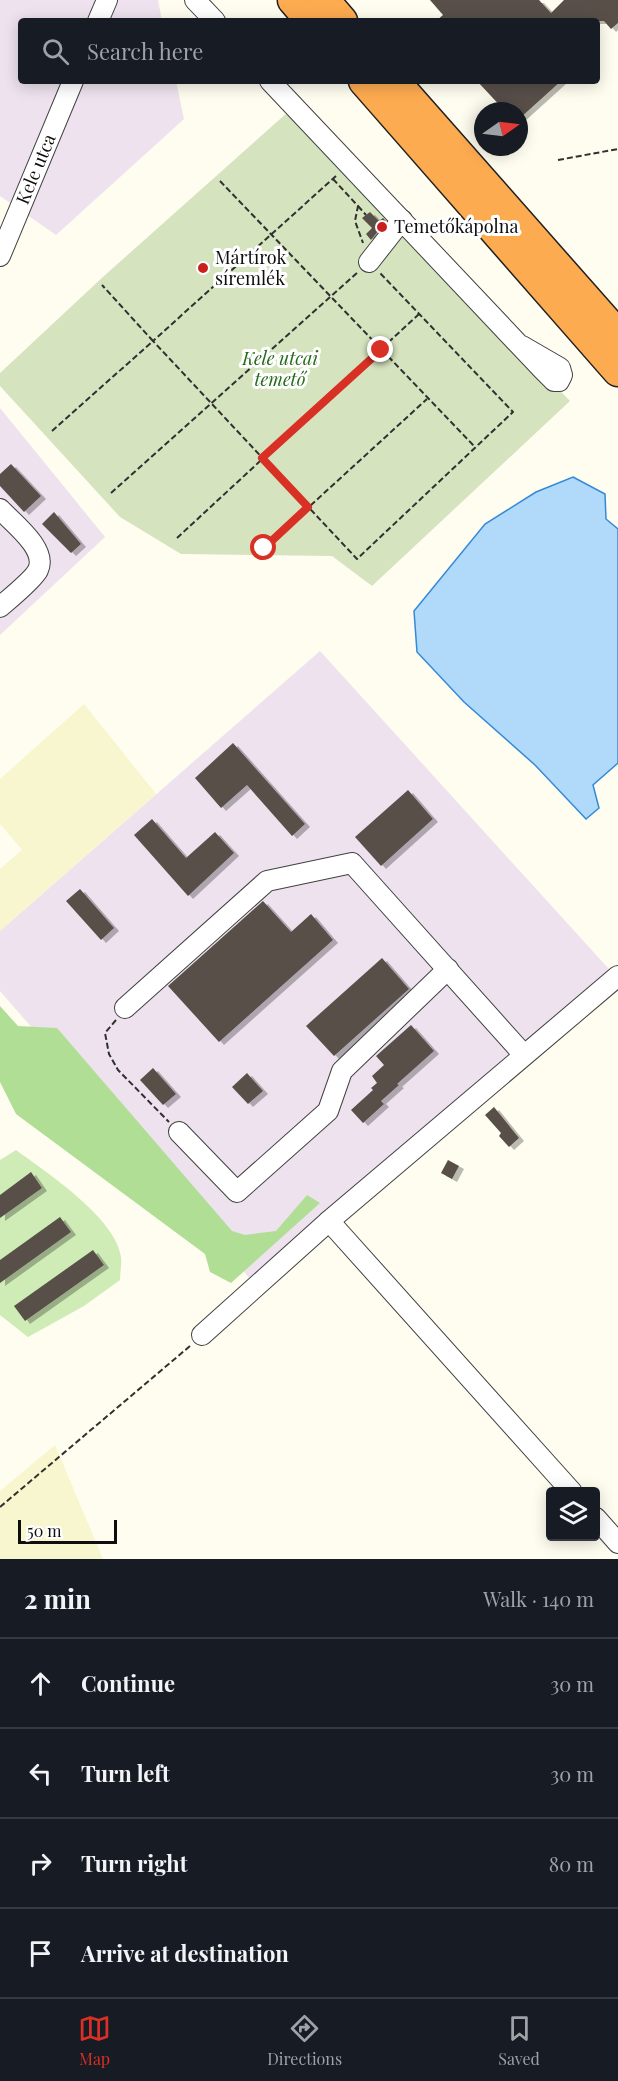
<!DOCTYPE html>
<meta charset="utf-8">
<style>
:root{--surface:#171b24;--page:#20242c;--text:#f1f3f6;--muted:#9ea1a6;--line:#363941;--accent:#d93025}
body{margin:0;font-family:"Playfair Display",serif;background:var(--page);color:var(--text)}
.controls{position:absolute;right:18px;bottom:18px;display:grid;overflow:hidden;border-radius:6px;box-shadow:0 3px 15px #0003}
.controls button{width:54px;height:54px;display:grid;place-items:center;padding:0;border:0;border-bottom:2px solid var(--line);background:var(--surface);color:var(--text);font:30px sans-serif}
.compass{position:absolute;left:474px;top:102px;width:54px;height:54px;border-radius:50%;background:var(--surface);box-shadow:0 3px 15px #0003;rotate:76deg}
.scale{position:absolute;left:18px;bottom:15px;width:99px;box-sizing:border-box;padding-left:6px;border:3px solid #0e0e0e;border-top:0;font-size:16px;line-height:21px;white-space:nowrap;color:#0e0e0e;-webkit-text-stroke:4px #fff;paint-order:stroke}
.stop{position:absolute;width:18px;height:18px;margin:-14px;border:4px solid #d93025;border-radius:50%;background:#fff}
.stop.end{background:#d93025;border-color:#fff;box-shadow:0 2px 6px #0008}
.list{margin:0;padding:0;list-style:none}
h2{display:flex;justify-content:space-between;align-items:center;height:78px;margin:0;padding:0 24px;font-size:26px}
h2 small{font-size:20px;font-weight:400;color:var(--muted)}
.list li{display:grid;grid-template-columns:39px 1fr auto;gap:18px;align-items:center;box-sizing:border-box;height:90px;padding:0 24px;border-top:2px solid var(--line)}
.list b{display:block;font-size:22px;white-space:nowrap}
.list em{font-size:20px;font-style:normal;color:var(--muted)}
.icon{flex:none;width:33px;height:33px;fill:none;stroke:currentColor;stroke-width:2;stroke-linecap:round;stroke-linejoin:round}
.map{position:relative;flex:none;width:618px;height:1559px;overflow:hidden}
.search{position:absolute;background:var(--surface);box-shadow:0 3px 15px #0003;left:18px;right:18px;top:18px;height:66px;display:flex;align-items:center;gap:15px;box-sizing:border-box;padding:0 21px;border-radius:6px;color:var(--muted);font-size:22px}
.sheet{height:438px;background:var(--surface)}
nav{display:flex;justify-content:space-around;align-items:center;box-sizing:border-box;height:84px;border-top:2px solid var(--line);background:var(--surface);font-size:16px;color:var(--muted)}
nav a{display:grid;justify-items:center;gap:3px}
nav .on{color:var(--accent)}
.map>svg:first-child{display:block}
.industrial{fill:#ede2ed}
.farmland{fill:#f7f6ce}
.green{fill:#cfecb6}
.forest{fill:#b1de95}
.cemetery{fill:#d5e3bf}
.water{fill:#b1d9fa;stroke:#338ad6;stroke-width:1.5}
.building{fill:#58504a;filter:url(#shadow)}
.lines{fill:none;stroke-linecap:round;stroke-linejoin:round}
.minor-casing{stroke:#414141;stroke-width:22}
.highway-casing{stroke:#1f1f1f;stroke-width:33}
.path{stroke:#303030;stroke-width:2;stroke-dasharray:6 3;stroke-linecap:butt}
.minor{stroke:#fff;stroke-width:20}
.highway{stroke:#fdab50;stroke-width:30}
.route{stroke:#d93025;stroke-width:8}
.poi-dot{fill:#c8211d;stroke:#fff;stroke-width:2}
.labels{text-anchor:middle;stroke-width:6;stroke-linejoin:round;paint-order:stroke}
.street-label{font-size:18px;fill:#0e0e0e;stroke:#fff}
.poi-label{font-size:18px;fill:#0e0e0e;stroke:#fff;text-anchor:start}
.park-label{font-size:18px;font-style:italic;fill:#256b1a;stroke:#fff}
</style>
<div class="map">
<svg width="618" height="1559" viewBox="0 0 618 1559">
<defs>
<filter id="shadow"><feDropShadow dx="5" dy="3" stdDeviation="0" flood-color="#0004"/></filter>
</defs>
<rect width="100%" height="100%" fill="#fffdf0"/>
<!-- industrial -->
<g class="industrial">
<path d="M0,0h158l4,21h-141v60h155l8,38 -128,116 -56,-39z"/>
<path d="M0,408l105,129 -105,98z"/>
<path d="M320,651l298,328 -360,309 -258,-297v-60z"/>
</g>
<!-- farmland -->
<g class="farmland">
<path d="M84,704l72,90 -156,137v-62l22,-19 -22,-26v-45z"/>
<path d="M55,1445l48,114h-103v-68z"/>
</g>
<!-- green -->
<path class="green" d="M16,1150c30,22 100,68 105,107 1,7 -1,15 -1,23l-36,26 -56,31 -28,-22v-155z"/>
<!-- forest -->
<path class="forest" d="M0,1006l18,20 39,2 175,203 13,4 31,-4 31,-36 13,8 -89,80 -21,-11 -5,-18 -189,-140 -16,-32z"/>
<!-- cemetery -->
<path class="cemetery" d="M288,112l282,289 -198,185 -40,-30 -151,-2 -61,-37 -120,-131v-13l104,-97z"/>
<!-- water -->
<path class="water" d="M573,477l32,17 1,25 12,10v234l-25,22 6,23 -13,11 -51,-54 -71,-63 -47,-50 -3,-41 71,-87 51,-32z"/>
<!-- building -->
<g class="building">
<path d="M430,0h109l12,13 13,-13h54v23l-7,6 -7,-8h-168l7,-6z"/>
<path d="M477,81h84l-42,38v-8h-14z"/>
<path d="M370,212l9,9 4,-3 3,3 -15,19 -5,-6 6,-6 -10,-10z"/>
<path d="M11,464l30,32 -17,16 -24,-26v-12z"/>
<path d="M54,512l27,32 -10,9 -29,-29z"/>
<path d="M233,743l72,81 -13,12 -45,-51 -26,23 -26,-30z"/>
<path d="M408,790l25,29 -52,47 -26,-29z"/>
<path d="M152,819l34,39 29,-26 19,21 -46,43 -54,-61z"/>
<path d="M80,889l34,39 -13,12 -35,-39z"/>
<path d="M263,901l28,31 20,-18 22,26 -114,102 -51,-56z"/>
<path d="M382,958l27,31 -75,67 -28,-30z"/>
<path d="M411,1025l23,26 -37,33 2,1 -18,16 3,3 -21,19 -12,-13 22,-20 -2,-2 6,-5 -5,-7 12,-11 -8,-9z"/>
<path d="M153,1068l23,26 -13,11 -23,-25z"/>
<path d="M247,1073l16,18 -15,13 -16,-17z"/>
<path d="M494,1107l25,31 -10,9 -10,-11 2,-3 -16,-18z"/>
<path d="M448,1160l11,6 -7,13 -11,-6z"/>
<path d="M31,1172l11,16 -42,30v-23z"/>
<path d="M60,1217l11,15 -71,51v-23z"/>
<path d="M93,1250l11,15 -79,56 -11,-15z"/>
</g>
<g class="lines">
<!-- minor casing -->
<g class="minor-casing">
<g id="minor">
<path d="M195,0l20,21"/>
<path d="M98,21l9,-21"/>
<path d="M270,81l272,288 12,12h5l3,-6 -2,-7 -38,-22"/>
<path id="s1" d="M0,256l73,-175"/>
<path d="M369,262l33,-42"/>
<path d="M0,509c13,14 48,40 38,61 -4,9 -30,30 -38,37"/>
<path d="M125,1008l142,-127 85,-18 172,192"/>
<path d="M179,1132l58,60 91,-81 14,-40 106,-102"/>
<path d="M329,1221l243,271"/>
<path d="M202,1335l127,-114 289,-245"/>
<path d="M596,1518l22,25"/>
</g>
</g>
<!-- highway casing -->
<g class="highway-casing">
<g id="highway">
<path d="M293,0l18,21"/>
<path d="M324,0l18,21"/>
<path d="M364,81l254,290"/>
<path d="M394,81l224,254"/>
</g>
</g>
<!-- path -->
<g class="path">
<path d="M558,160l60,-11"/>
<path d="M336,176l-183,165 204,218 156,-147 -133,-139"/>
<path d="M333,179l25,27 -3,15 8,22"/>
<path d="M220,181l255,266"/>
<path d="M358,206l8,9"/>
<path d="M52,431l101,-90 -51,-56"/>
<path d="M111,493l247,-221"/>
<path d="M177,538l242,-224"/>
<path d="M264,548l163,-149"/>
<path d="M116,1020l-11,13 4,21 9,16 51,52"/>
<path d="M0,1507l190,-161"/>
</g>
<!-- minor -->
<use href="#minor" class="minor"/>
<!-- highway -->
<use href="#highway" class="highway"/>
</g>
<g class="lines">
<!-- route -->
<path class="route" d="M264,548l44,-41 -46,-49 119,-108"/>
</g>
<!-- markers -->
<g class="poi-dot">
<circle cx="382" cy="227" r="6"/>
<circle cx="203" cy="268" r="6"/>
</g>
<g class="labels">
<!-- street labels -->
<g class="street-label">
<text dy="6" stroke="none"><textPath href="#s1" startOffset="94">Kele utca</textPath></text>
</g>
<!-- poi labels -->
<g class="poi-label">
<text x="394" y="233">Temetőkápolna</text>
<text x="215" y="264">Mártírok<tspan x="215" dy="21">síremlék</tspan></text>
</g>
<!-- park labels -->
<g class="park-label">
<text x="280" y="365">Kele utcai<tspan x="280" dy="21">temető</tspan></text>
</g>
</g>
</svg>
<div class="controls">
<button><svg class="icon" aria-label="layers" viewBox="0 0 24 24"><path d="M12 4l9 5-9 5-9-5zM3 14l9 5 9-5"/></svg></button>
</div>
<svg class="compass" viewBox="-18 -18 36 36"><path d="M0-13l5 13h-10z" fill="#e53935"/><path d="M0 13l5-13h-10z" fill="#9ea1a6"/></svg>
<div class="scale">50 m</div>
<div class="stop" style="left:264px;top:548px"></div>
<div class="stop end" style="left:381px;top:350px"></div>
<div class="search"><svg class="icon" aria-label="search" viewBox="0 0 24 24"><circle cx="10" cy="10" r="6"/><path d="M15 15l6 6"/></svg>Search here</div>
</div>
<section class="sheet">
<h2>2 min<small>Walk · 140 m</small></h2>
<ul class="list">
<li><svg class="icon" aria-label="ahead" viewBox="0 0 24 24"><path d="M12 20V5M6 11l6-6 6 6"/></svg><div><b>Continue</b></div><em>30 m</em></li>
<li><svg class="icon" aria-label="left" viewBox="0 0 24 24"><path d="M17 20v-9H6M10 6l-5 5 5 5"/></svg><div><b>Turn left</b></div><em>30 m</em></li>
<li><svg class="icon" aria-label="right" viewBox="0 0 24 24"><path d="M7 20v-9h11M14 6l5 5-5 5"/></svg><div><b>Turn right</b></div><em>80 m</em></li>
<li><svg class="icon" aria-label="arrive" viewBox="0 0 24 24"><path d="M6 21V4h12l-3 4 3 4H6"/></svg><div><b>Arrive at destination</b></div></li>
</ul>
</section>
<nav>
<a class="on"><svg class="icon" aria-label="map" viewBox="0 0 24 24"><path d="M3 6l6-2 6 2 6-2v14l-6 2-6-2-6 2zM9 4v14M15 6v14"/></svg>Map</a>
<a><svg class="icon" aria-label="directions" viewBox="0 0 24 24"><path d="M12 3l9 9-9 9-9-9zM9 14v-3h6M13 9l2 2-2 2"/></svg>Directions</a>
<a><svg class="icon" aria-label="saved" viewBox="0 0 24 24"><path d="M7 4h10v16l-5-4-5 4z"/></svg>Saved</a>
</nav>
